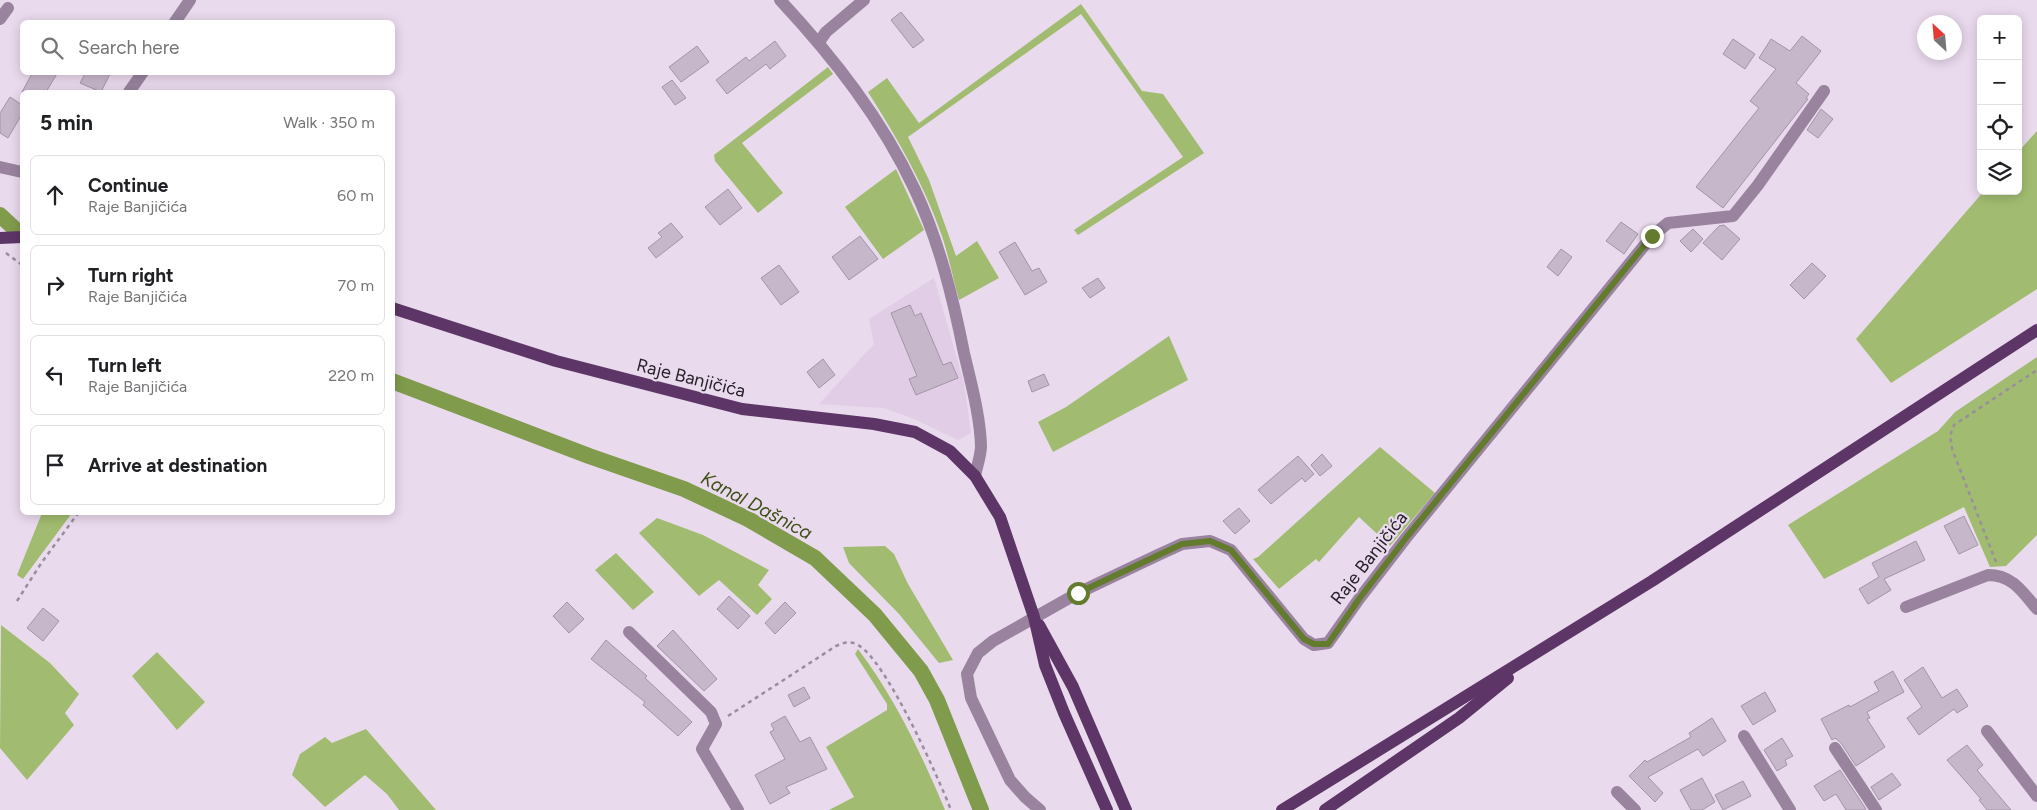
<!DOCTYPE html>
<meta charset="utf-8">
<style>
:root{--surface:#fff;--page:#f2f2f2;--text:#202124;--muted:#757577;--line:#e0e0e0}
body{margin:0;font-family:Figtree,sans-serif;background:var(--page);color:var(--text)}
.controls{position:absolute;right:15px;top:15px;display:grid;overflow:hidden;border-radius:8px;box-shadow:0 2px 12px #0003}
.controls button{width:45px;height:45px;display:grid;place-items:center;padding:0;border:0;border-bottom:1px solid var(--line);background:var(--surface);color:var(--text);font:25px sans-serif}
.compass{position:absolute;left:1917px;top:15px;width:45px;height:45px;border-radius:50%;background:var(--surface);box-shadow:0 2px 12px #0003;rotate:334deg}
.stop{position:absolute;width:15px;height:15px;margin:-11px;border:4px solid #637b2d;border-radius:50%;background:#fff}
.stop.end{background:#637b2d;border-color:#fff;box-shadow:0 1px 5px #0008}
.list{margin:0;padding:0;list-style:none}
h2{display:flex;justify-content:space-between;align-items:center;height:65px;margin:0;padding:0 20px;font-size:21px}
h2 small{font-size:16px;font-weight:400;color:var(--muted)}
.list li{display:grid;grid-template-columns:32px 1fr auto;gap:15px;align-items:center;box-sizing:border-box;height:80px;margin:0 10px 10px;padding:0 10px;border:1px solid var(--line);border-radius:8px}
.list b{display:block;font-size:19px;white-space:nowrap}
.list p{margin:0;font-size:16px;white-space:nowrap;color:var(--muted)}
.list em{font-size:16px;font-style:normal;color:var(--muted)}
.icon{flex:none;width:28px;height:28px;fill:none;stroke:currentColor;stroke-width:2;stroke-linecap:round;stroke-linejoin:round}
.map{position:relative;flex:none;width:2037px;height:810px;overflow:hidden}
.search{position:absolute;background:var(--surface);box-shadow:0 2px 12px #0003;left:20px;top:20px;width:375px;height:55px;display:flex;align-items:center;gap:12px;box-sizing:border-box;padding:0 18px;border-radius:8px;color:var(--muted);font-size:19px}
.panel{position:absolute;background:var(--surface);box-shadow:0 2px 12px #0003;left:20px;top:90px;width:375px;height:425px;border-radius:8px}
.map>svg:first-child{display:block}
.built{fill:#e1cde6}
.green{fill:#a1bc70}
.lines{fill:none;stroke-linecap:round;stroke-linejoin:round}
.canal{stroke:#819b4d;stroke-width:16}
.building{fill:#c6b7ca;stroke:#a395a7}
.path{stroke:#998e9c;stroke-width:2.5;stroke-dasharray:4 4;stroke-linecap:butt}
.minor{stroke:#99839f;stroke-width:12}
.major{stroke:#5d3667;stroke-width:12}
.route{stroke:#637b2d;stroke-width:6}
.labels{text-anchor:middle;stroke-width:4.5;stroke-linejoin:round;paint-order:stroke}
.street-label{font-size:18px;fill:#272229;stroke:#e9daed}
.water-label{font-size:19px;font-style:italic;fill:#3e4f16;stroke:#e9daed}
</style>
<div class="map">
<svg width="2037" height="810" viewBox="0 0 2037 810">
<rect width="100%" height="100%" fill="#e9daed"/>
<!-- built -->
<path class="built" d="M934,278l30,105 7,50 -13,7 -46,-22 -29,-10 -64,-4 55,-60 -5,-25z"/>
<!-- green -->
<g class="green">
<path d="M1081,4l61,87 21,3 41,59 -126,82 -4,-5 109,-73 -102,-143 -173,123 21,43 27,76 21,-15 22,37 -40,22c-6,-21 -10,-43 -17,-64 -18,-52 -45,-98 -74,-144l19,-14 32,45z"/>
<path d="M828,67l5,7 -91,69 41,50 -25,20 -43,-52 -1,-6z"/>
<path d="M2037,131v158l-146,94 -35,-44 128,-148h34v-39z"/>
<path d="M896,169l28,61 -41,29 -38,-52z"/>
<path d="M1169,336l19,44 -135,72 -15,-30 28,-15z"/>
<path d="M2037,357v178l-31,31 -16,1 -26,-60 -140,72 -36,-54 150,-94 17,-19z"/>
<path d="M1380,447l55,46 -45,53 -31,-29 -40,45 -3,-3 -37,30 -26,-30 5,-2z"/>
<path d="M42,513h30l-49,66 -6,-4z"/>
<path d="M657,518l46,17 66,35 -11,15 14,14 -15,16 -38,-35 -20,16 -60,-63z"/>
<path d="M885,546l9,8 14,30 45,76 -14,3 -40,-49 -50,-51 -6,-16z"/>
<path d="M616,553l38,39 -21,18 -38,-40z"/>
<path d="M1,625l49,38 29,31 -14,19 9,12 -47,55 -27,-32z"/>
<path d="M858,649c37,49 63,104 87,161h-116l25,-13 -28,-50 61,-37v-6l-32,-50z"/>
<path d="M157,652l48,50 -28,28 -45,-54z"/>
<path d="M366,729l70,81h-37l-12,-16 -22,-19 -40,32 -33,-32 8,-21 25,-17 7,6z"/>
</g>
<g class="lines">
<!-- canal -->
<g class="canal">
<path d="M0,215l15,14 7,4"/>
<path d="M392,381l197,75 95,33 64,30 67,39 60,57 46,56 16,29 44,110"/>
</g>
</g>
<!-- building -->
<g class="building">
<path d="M901,12l23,28 -11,8 -22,-28z"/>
<path d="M1802,36l19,15 -25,32 13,11 -3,4 2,1 -85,109 -27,-21 63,-79 -9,-7 26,-32 -17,-11 12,-19 19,12z"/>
<path d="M1733,39l22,15 -10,15 -22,-15z"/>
<path d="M775,41l11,15 -16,13 -4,-5 -39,30 -11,-14 30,-23 3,4z"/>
<path d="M697,46l12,16 -28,20 -12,-15z"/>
<path d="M33,72h25l-12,20h-24z"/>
<path d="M86,72h25l-10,20 -21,-9z"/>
<path d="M672,80l14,18 -11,7 -13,-18z"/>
<path d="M10,97l12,8v9l-14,24 -8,-5v-20z"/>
<path d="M1821,109l12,10 -15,19 -11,-8z"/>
<path d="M728,189l14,19 -22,17 -15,-18z"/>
<path d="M1621,222l17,12 -14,20 -18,-13z"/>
<path d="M671,223l12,14 -27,21 -8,-10 14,-11 -4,-4z"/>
<path d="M1724,225l16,14 -18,21 -19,-17 16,-17z"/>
<path d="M1693,229l10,10 -12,13 -11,-11z"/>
<path d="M860,236l18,23 -29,21 -17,-23z"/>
<path d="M1015,242l17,29 7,-3 8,14 -22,13 -26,-43z"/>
<path d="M1561,249l11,8 -14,19 -11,-9z"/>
<path d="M1812,263l14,13 -22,23 -14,-14z"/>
<path d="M779,265l20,27 -18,13 -20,-27z"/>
<path d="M1098,278l7,10 -15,10 -8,-10z"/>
<path d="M910,305l5,11 6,-3 22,52 8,-3 7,16 -42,17 -7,-16 8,-3 -26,-63z"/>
<path d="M823,359l12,16 -16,13 -12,-16z"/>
<path d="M1044,374l5,11 -17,7 -4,-11z"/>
<path d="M1322,454l10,12 -12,10 -9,-11z"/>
<path d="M1298,456l16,18 -9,8 -3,-4 -31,26 -13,-14z"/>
<path d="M1239,508l11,13 -15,13 -12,-13z"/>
<path d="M1964,516l14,29 -19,9 -15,-28z"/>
<path d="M1916,541l9,19 -41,19 7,11 -23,14 -9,-15 20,-12 -7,-14z"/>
<path d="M729,596l21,20 -12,13 -21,-20z"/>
<path d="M567,602l17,17 -15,14 -16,-17z"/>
<path d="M785,602l11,11 -21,21 -10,-11z"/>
<path d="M43,608l16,13 -16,20 -16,-13z"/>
<path d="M673,630l44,49 -13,12 -47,-45z"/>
<path d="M606,640l41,36 -2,2 47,44 -14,14 -35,-31 2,-3 -54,-43z"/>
<path d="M1923,667l19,31 15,-9 11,17 -11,7 -3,-4 -35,26 -12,-17 15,-11 -18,-27z"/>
<path d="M1893,671l11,21 -37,20 3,6 -3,1 18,28 -29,19 -15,-23 -6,-5 -3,2 -11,-21 28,-14 1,2 29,-16 -5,-9z"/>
<path d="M804,687l6,11 -16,9 -6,-12z"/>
<path d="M1765,692l11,19 -23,14 -12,-19z"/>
<path d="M785,716l15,26 10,-5 17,32 -41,18 4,6 -20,11 -15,-29 30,-16 -15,-27 4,-2 -3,-6z"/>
<path d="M1712,718l14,23 -23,15 -5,-7 -50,28 15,16 -8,9 -26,-26 16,-16 2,2 44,-25 -2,-4z"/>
<path d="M1782,738l11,18 -8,4 2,5 -10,6 -13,-21z"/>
<path d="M1967,745l16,20 -6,5 34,40h-24l-8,-10 2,-1 -34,-39z"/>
<path d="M1840,770l26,39 -2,1h-18l-10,-16 -12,7 -10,-15z"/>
<path d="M1892,773l9,12 -22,15 -8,-13z"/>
<path d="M1702,778l13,24 -13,8h-11l-11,-20z"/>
<path d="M1743,781l8,15 -28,14 -8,-15z"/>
</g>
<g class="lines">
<!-- path -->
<g class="path">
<path d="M6,253l16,12"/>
<path d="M1996,562l-44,-113 -2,-13 4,-11 83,-55"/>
<path d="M17,601l25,-39 37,-50"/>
<path d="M728,716l108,-70c7,-3 14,-6 22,-1 28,15 80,132 93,165"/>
</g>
<!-- minor -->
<g class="minor">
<path d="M780,0c53,57 102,119 135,190 24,51 38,108 49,163 7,30 16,62 17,93 0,9 -4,20 -6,30"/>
<path d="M0,19l8,-11"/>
<path d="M175,22l15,-22"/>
<path d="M819,42l7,-10 38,-32"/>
<path d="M129,92l14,-20"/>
<path d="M0,167l22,5"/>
<path d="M1906,607l82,-32c24,0 34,16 49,34"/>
<path d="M629,632l82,80 5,12 -14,25 36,61"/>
<path d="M1987,731l50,65"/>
<path d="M1744,736l46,74"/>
<path d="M1835,748l41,62"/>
<path d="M1617,792l18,18"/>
<path d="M1040,810l-15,-13 -15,-17 -39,-82 -4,-24 11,-21 15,-12 85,-48 80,-38 24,-11 28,-3 21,9 73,89 10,6 14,-2 31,-44 47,-61 246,-302 16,-13 65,-7 25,-31 66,-94"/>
</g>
<!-- major -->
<g class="major">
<path d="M0,238l22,-1"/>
<path d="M392,308l164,53 186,48 132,15 41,8 35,19 25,25 25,41 34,100 11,48 19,48 43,97"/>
<path d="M1039,625l34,62 53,123"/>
<path d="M1282,810l370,-229 385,-251"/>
<path d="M1325,810l134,-92 49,-40"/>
</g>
</g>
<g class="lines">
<!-- route -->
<path class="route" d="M1078,593l104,-49 28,-3 21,9 73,89 10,5h14l31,-45 47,-61 246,-302"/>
</g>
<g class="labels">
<!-- street labels -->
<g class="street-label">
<text transform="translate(691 378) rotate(14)" y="6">Raje Banjičića</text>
<text transform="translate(1369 558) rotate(-52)" y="6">Raje Banjičića</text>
</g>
<!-- water labels -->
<g class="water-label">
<text transform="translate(757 505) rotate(28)" y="7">Kanal Dašnica</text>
</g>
</g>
</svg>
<div class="controls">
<button>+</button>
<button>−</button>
<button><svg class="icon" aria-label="locate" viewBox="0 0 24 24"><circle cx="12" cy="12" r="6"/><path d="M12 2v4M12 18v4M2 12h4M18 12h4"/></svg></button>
<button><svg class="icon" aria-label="layers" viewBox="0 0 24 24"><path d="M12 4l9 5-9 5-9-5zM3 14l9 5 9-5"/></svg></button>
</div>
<svg class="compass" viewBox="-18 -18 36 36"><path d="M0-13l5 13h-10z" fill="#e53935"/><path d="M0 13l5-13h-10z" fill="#757577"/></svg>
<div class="stop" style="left:1078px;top:593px"></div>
<div class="stop end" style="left:1652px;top:236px"></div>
<div class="search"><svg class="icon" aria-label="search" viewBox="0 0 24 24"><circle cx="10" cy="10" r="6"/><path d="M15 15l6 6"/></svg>Search here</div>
<section class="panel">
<h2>5 min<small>Walk · 350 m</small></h2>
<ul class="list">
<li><svg class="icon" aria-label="ahead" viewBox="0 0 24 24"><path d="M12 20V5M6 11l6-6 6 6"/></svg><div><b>Continue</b><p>Raje Banjičića</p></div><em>60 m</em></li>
<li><svg class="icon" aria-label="right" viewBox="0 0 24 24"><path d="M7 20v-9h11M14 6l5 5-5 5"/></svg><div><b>Turn right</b><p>Raje Banjičića</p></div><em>70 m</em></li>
<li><svg class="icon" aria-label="left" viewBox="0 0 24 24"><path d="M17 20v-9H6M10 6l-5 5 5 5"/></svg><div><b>Turn left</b><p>Raje Banjičića</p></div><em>220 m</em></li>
<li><svg class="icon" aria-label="arrive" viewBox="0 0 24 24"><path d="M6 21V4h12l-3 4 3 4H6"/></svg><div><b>Arrive at destination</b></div></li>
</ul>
</section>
</div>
